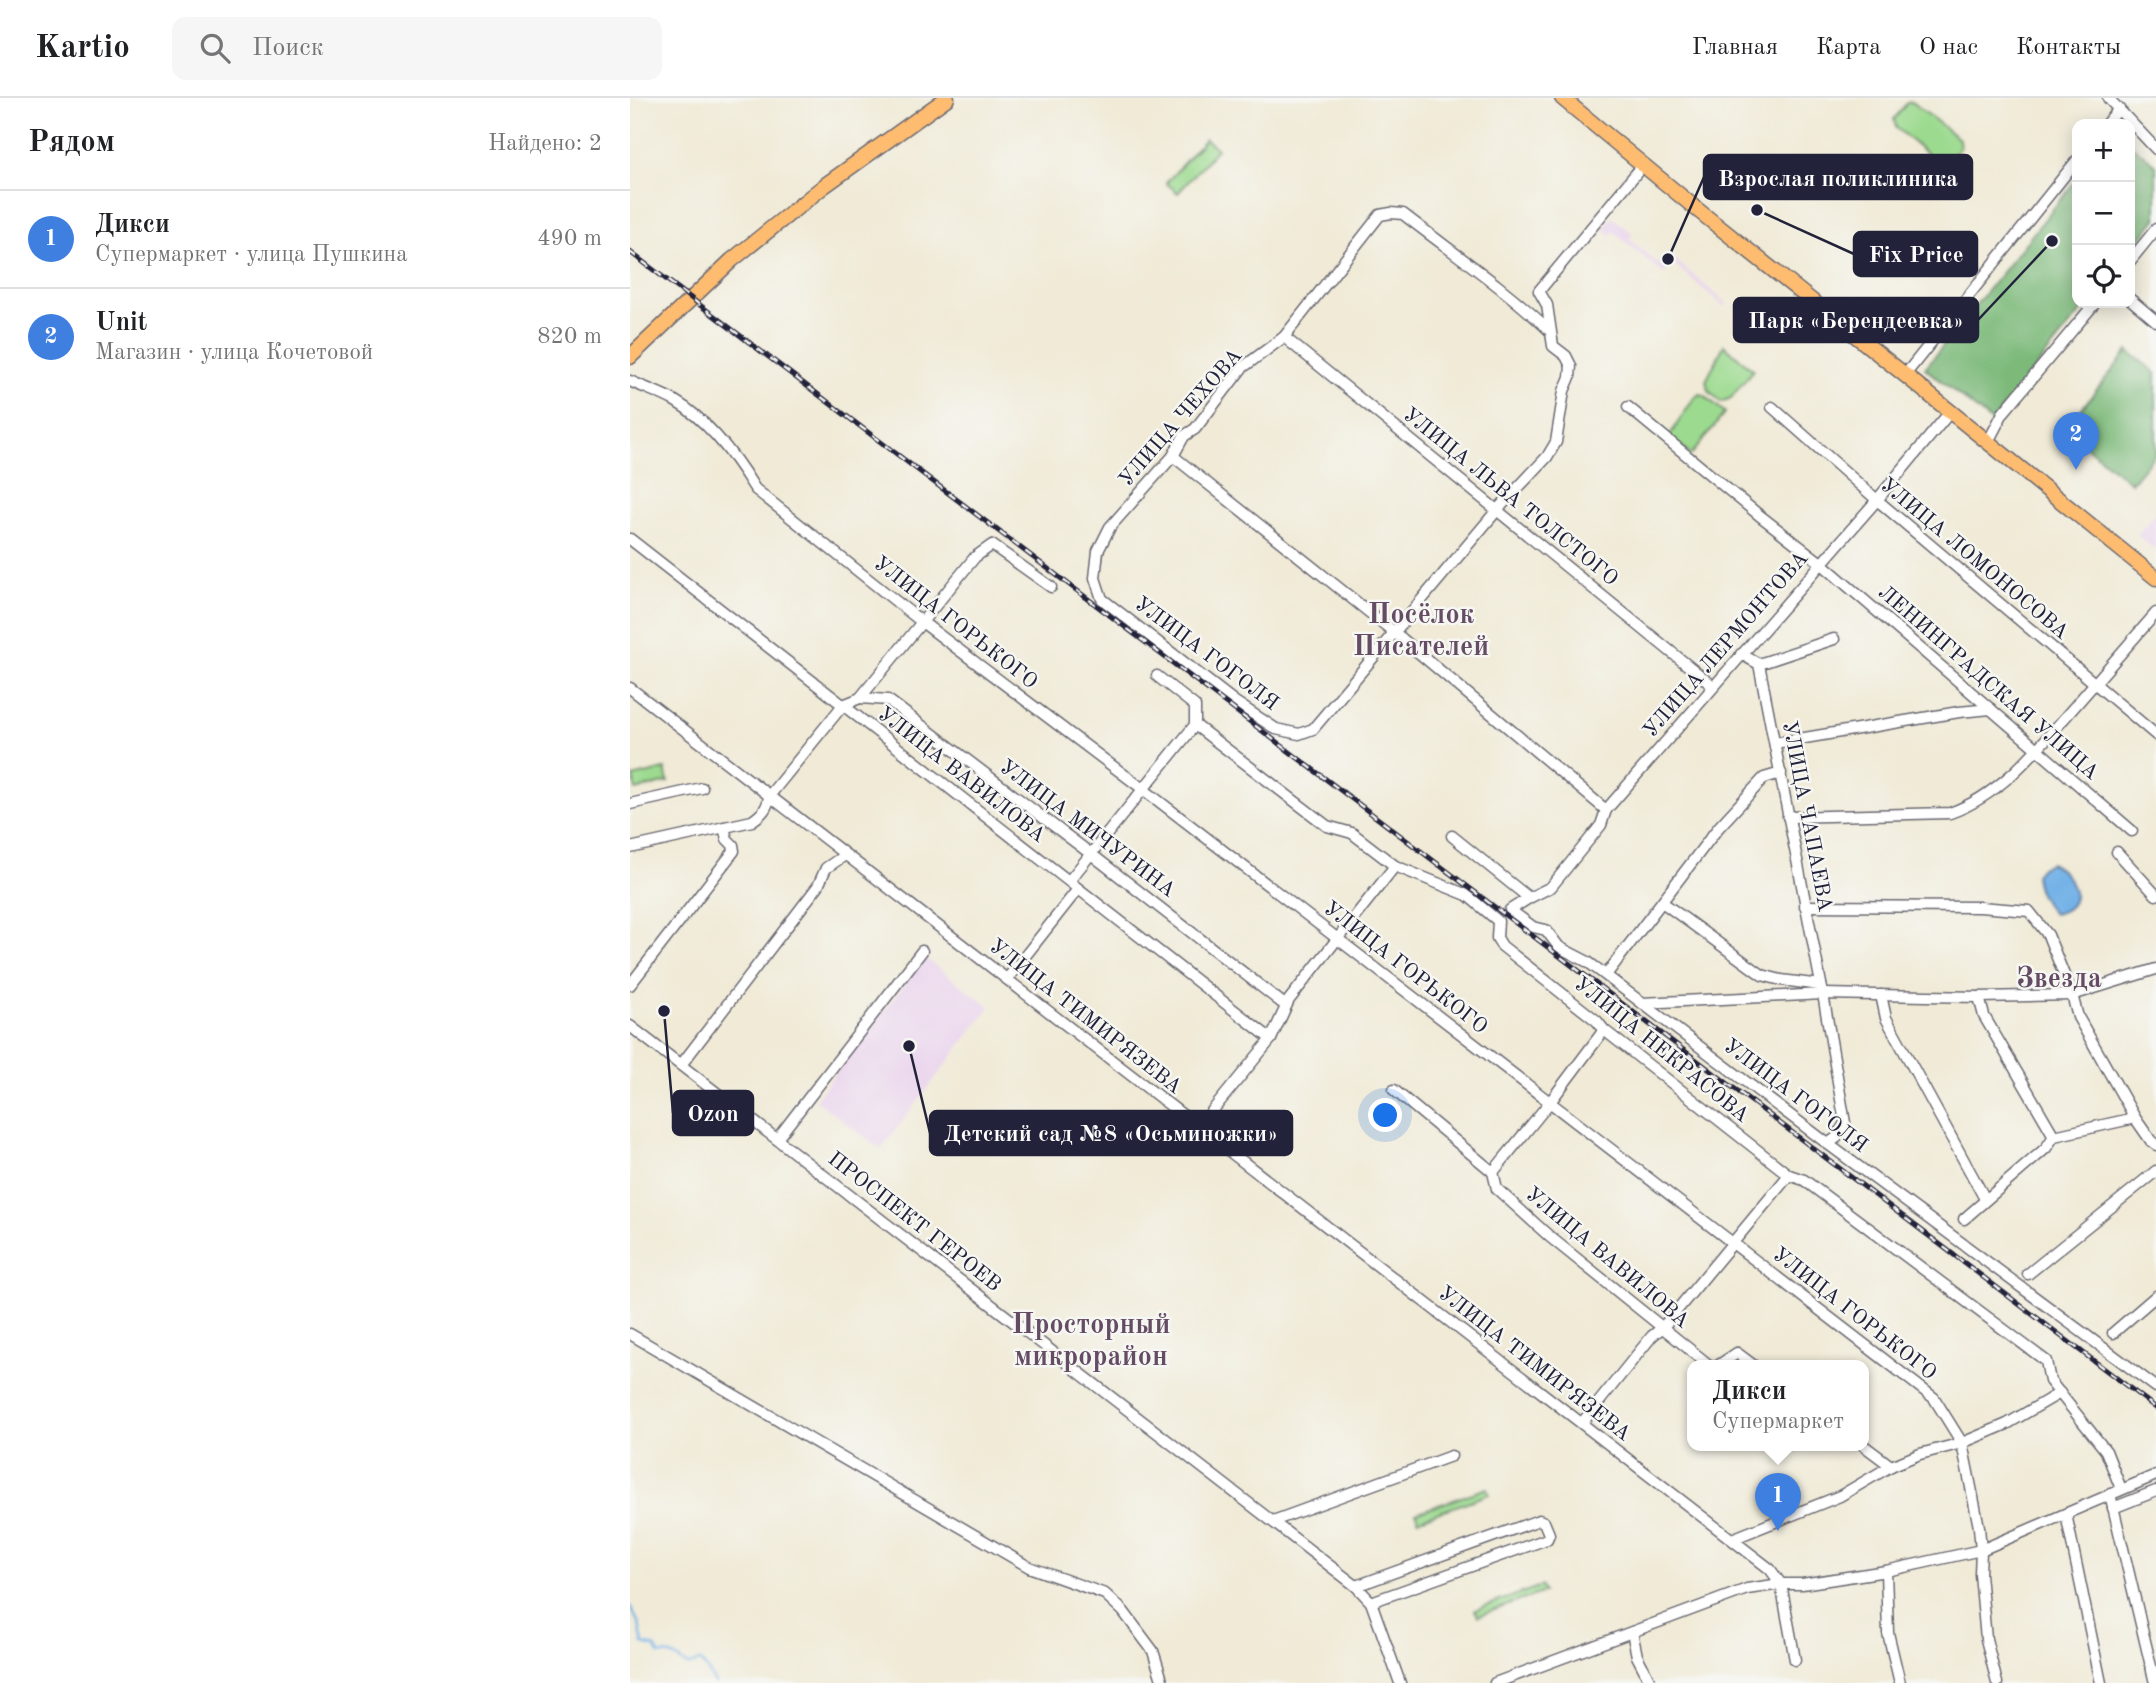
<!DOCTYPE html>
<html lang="ru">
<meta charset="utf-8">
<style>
:root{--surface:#fff;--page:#f6f6f6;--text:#202124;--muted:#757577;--line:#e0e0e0;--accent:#2563eb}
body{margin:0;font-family:"Old Standard TT",serif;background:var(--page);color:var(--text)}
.controls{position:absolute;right:21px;top:21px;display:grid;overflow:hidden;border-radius:14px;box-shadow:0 4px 18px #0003}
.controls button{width:63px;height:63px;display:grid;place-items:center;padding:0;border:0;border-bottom:2px solid var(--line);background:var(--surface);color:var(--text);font:35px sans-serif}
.you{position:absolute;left:756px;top:1018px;width:24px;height:24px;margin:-18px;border:5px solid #fff;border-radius:50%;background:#1a73e8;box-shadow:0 0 0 10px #1a73e833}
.badge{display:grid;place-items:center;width:46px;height:46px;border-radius:50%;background:var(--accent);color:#fff;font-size:23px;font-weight:700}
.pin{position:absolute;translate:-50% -58px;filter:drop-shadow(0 2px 4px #0008)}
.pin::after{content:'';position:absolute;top:37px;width:24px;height:21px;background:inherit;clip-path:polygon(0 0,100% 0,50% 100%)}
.popup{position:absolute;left:1057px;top:1262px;width:182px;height:91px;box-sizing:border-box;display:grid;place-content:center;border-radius:14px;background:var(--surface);filter:drop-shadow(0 2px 5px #0005);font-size:23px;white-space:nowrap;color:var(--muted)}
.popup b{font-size:26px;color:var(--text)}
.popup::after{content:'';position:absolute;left:50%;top:100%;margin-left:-14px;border:14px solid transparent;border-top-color:var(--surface)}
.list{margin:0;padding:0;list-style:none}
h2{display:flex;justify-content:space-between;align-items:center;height:91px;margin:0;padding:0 28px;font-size:30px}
h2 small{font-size:23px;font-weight:400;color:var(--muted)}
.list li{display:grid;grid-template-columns:46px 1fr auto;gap:21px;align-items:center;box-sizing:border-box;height:98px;padding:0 28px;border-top:2px solid var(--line)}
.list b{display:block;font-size:26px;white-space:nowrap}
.list p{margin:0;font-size:23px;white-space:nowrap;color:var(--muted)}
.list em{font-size:23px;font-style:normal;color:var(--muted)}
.icon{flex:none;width:38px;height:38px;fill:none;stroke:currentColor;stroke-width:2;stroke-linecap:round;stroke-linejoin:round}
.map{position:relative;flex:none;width:1526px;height:1585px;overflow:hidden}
header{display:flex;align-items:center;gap:42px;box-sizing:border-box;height:98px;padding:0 35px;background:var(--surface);border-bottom:2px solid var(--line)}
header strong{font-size:33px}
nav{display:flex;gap:38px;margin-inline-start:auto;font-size:24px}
.search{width:490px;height:63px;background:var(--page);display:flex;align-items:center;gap:18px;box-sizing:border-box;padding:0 24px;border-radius:14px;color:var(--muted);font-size:26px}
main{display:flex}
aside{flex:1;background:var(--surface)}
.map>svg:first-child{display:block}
.built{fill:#e9d1ed}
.green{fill:#9cda8f;stroke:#5f7e65;stroke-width:2}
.forest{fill:#7dba7a;stroke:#506e5a;stroke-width:2}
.water{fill:#75b2e7;stroke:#4c6a91;stroke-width:2}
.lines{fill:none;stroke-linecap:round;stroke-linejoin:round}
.stream{stroke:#75b2e7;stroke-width:2.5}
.minor-casing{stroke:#6a6871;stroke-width:13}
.major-casing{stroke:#6a6871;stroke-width:17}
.minor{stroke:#fff;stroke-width:10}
.major{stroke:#febc71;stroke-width:14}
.rail-casing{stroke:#22223b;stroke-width:5}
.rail{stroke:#f6f6f2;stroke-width:2.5;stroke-dasharray:8;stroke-linecap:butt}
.labels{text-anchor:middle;stroke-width:5;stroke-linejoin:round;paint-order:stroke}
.street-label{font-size:21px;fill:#22223b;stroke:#f6f6f2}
.district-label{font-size:28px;font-weight:bold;fill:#654c65;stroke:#f6f6f2}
.leader{fill:none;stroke:#22223b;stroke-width:2.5}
.callout-dot{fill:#22223b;stroke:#f6f6f2;stroke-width:2.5}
.callout{fill:#22223b;stroke:#22223b;stroke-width:2.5}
.callout-label{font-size:23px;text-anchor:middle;font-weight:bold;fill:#fff}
</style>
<header>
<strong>Kartio</strong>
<div class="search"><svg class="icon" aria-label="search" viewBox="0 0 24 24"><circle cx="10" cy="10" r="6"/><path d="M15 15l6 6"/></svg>Поиск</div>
<nav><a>Главная</a><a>Карта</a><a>О нас</a><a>Контакты</a></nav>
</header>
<main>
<aside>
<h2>Рядом<small>Найдено: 2</small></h2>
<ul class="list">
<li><span class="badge" style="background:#3f7fe0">1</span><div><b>Дикси</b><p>Супермаркет · улица Пушкина</p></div><em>490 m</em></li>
<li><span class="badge" style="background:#3f7fe0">2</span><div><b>Unit</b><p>Магазин · улица Кочетовой</p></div><em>820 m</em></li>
</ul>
</aside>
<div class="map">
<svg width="1526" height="1585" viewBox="0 0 1526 1585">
<rect width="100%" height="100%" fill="#f6f6f2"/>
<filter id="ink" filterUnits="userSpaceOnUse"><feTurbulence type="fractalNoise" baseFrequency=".0143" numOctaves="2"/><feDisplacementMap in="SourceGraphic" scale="14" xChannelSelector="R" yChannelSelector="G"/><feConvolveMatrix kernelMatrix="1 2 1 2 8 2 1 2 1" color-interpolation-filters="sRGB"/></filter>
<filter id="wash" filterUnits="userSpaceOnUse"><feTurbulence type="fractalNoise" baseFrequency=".00686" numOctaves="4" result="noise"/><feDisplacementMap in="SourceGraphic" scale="28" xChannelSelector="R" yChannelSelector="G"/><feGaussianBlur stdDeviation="1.57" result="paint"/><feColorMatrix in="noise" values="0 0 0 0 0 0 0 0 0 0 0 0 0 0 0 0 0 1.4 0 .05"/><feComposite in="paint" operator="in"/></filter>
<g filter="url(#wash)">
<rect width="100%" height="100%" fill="#f0ead6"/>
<!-- built -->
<g class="built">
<path d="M982,119l21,17 -4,5 29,25 10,-10 59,50 -2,3 -51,-43 -10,10 -50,-42 -3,3 -8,-7z"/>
<path d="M1526,415v38l-19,-16z"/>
<path d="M295,860l65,49 -109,142 -66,-49z"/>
</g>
<!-- green -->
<g class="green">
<path d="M1282,4l47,37 1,8 -15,17 -8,-2 -41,-34 -2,-9 13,-16z"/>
<path d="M575,41l12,10 -39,44 -12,-10z"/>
<path d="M1094,247l29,25 -22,28 -10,4 -12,-11 -3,-10z"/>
<path d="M1070,296l4,1 21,18 -34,42 -20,-16 -1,-4 24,-37z"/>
<path d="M35,671l3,13 -32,8 -3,-13z"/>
<path d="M857,1390l2,6 -71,26 -2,-7z"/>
<path d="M911,1488l3,6 -66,24 -3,-6z"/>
</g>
<!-- forest -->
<g class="forest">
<path d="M1500,46l26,21v54l-26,33z"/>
<path d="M1447,81v124h11l-96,119 -67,-54z"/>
<path d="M1498,253l28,22v80l-25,30 -66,-54z"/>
</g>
<!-- water -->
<path class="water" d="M1420,765c24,12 38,44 3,51 -10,-12 -17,-24 -18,-40l6,-7z"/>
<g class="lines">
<!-- stream -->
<path class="stream" d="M0,1508l9,18 4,20 12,3 4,7c4,1 8,0 12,1 12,4 12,16 28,6l7,7 9,15"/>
</g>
</g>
<g filter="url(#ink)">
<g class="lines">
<!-- minor casing -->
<g class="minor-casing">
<g id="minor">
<path d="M1478,0l48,51"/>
<path d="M1476,26l13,-15"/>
<path d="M1500,163l26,-32"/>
<path d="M1500,201l26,22"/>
<path d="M920,233c-45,-43 -98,-79 -147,-117l-12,-1 -11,2 -96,122 -42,31 -47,61 -11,7 -11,20 -63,71 -12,24 -3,27 7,21 133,103 41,27 23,5 14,-5 185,-220 49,-52 9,-15 8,-51 6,-14 1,-11 -5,-10 -13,-10 -6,-41 -8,-14 104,-126"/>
<path d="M654,239l429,349"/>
<path d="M1275,277l172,-215"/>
<path d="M0,283c15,7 31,12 45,20 34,20 60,55 80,88l167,133 221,167 791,609 28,45 17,84 2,23 -1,24 6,65 11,44"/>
<path d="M998,309l131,108 62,48 311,268"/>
<path d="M1142,309l105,93 279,235"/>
<path d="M1358,344l15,-29 92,-110"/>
<path d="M543,358l221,176 212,178"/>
<path d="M0,441l641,500"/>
<path d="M1111,556l18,10 64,330 22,129 -9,15 -8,6"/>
<path d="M1129,566l75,-25"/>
<path d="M527,578l38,30v19l132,101 25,7 43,33 72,29 31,26 -1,17 5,8 95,75 7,9 185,145 15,5 242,181 4,20 56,70 15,38"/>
<path d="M0,590l1140,881 11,15 14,76"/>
<path d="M230,600l28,2 203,154 195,152"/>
<path d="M1145,645l184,-31 32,-3"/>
<path d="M0,706l72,-16"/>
<path d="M1158,719l162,-4c53,-19 88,-65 125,-107 27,-31 54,-62 81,-93"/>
<path d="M822,738l77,62 -19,12 23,17 13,3 13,17 29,15 240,182 328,243"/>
<path d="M0,750l122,-27c10,-7 16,-13 17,-25l74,-91 17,-7 115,-141 17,-12 59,42"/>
<path d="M1487,754l39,43"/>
<path d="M439,783l126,-156"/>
<path d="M899,800l22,-11 50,-62 5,-15 271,-310 73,-88"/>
<path d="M1032,804l100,73 19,5 40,5"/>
<path d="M1175,808l175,1 49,4 19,24 24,60 6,22 57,101 16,23 5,4"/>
<path d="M976,877l112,-147 46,-50 17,-5"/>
<path d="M377,881l71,-90"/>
<path d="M0,887l104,-134 -1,-6 -6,-6 -3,-12"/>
<path d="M1251,897l5,23 99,181"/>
<path d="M1349,899l5,19 70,120"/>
<path d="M1012,905l181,-9 156,3 93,-2 84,-26"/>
<path d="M0,928l726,560 15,16 29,81"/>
<path d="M51,967l137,-179 8,-18 19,-13"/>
<path d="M764,992l99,82"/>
<path d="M569,1029l72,-88 18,-39 106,-134"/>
<path d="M147,1041l145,-188"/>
<path d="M863,1074l4,17 53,48 159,128"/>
<path d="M863,1074l57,-70 54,-72"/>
<path d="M1334,1121l82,-71 8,-12 81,-18"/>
<path d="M1398,1176l128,-103"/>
<path d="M1483,1235l43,-37"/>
<path d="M0,1236l399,233 76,27 18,17 30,40 10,32"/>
<path d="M1089,1267l18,-12 16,12"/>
<path d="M952,1325l70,-87 11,-9 126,-152"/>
<path d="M1233,1347l28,21"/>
<path d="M1480,1396l45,189"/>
<path d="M1483,1410l43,-17"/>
<path d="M1436,1416l35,169"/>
<path d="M643,1423l178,-65"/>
<path d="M1102,1441l108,-43 51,-30 29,-12 42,-11 45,-19 53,-31"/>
<path d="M1256,1473l2,62 12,50"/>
<path d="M726,1488l183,-66 5,2 5,12 -2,5 -176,63"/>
<path d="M1002,1534l5,24 14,27"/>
<path d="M865,1585l252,-94 34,-5h21l84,-13 95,-21 175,-75"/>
</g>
</g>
<!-- major casing -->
<g class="major-casing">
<g id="major">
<path d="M932,0l137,113 206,164 251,203"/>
<path d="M0,259l102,-97 92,-74 123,-88"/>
</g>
</g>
<!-- minor -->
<use href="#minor" class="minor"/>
<!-- major -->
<use href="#major" class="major"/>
<!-- rail casing -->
<g class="rail-casing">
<path id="rail" d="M0,154l1526,1156"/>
</g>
<!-- rail -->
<use href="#rail" class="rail"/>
</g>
</g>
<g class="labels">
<!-- street labels -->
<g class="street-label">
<text transform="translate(550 319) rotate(-49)" y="7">УЛИЦА ЧЕХОВА</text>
<text transform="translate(881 398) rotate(39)" y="7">УЛИЦА ЛЬВА ТОЛСТОГО</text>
<text transform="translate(1345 460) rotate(40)" y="7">УЛИЦА ЛОМОНОСОВА</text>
<text transform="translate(326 524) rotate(38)" y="7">УЛИЦА ГОРЬКОГО</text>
<text transform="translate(1095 546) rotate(-49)" y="7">УЛИЦА ЛЕРМОНТОВА</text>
<text transform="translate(577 555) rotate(37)" y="7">УЛИЦА ГОГОЛЯ</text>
<text transform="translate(1359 584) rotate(41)" y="7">ЛЕНИНГРАДСКАЯ УЛИЦА</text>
<text transform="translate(332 676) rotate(38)" y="7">УЛИЦА ВАВИЛОВА</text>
<text transform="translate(1178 718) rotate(79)" y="7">УЛИЦА ЧАПАЕВА</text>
<text transform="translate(458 730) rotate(37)" y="7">УЛИЦА МИЧУРИНА</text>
<text transform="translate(776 869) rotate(38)" y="7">УЛИЦА ГОРЬКОГО</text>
<text transform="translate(456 918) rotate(38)" y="7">УЛИЦА ТИМИРЯЗЕВА</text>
<text transform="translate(1032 951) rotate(39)" y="7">УЛИЦА НЕКРАСОВА</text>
<text transform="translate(1166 997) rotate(37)" y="7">УЛИЦА ГОГОЛЯ</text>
<text transform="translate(285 1123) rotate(38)" y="7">ПРОСПЕКТ ГЕРОЕВ</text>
<text transform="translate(978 1159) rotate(40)" y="7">УЛИЦА ВАВИЛОВА</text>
<text transform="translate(1225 1215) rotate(38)" y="7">УЛИЦА ГОРЬКОГО</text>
<text transform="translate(905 1265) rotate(38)" y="7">УЛИЦА ТИМИРЯЗЕВА</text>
</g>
<!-- district labels -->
<g class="district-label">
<text x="791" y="525">Посёлок<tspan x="791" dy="32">Писателей</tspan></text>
<text x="1429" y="889">Звезда</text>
<text x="461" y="1235">Просторный<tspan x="461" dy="32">микрорайон</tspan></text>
</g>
</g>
<!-- callouts -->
<path class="leader" d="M1038 161L1074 79M1127 112L1224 156M1422 143L1348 222M34 913L43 1015M279 948L300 1035"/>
<g class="callout-dot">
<circle cx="1038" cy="161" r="7"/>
<circle cx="1127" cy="112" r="7"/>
<circle cx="1422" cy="143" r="7"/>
<circle cx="34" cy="913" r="7"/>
<circle cx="279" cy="948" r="7"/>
</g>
<g class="callout">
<rect x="1074" y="57" width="268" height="44" rx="7"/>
<rect x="1224" y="134" width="123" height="44" rx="7"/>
<rect x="1104" y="200" width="244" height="44" rx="7"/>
<rect x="43" y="993" width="80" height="44" rx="7"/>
<rect x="300" y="1013" width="362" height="44" rx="7"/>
</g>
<g class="callout-label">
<text x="1208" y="88">Взрослая поликлиника</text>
<text x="1286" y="164">Fix Price</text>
<text x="1226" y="230">Парк «Берендеевка»</text>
<text x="83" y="1023">Ozon</text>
<text x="481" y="1043">Детский сад №8 «Осьминожки»</text>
</g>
</svg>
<div class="controls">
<button>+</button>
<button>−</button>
<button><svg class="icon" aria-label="locate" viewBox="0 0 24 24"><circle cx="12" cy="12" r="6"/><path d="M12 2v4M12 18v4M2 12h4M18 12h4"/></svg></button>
</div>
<div class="you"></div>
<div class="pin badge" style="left:1148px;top:1433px;background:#3f7fe0">1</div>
<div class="popup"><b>Дикси</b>Супермаркет</div>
<div class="pin badge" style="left:1446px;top:372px;background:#3f7fe0">2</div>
</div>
</main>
